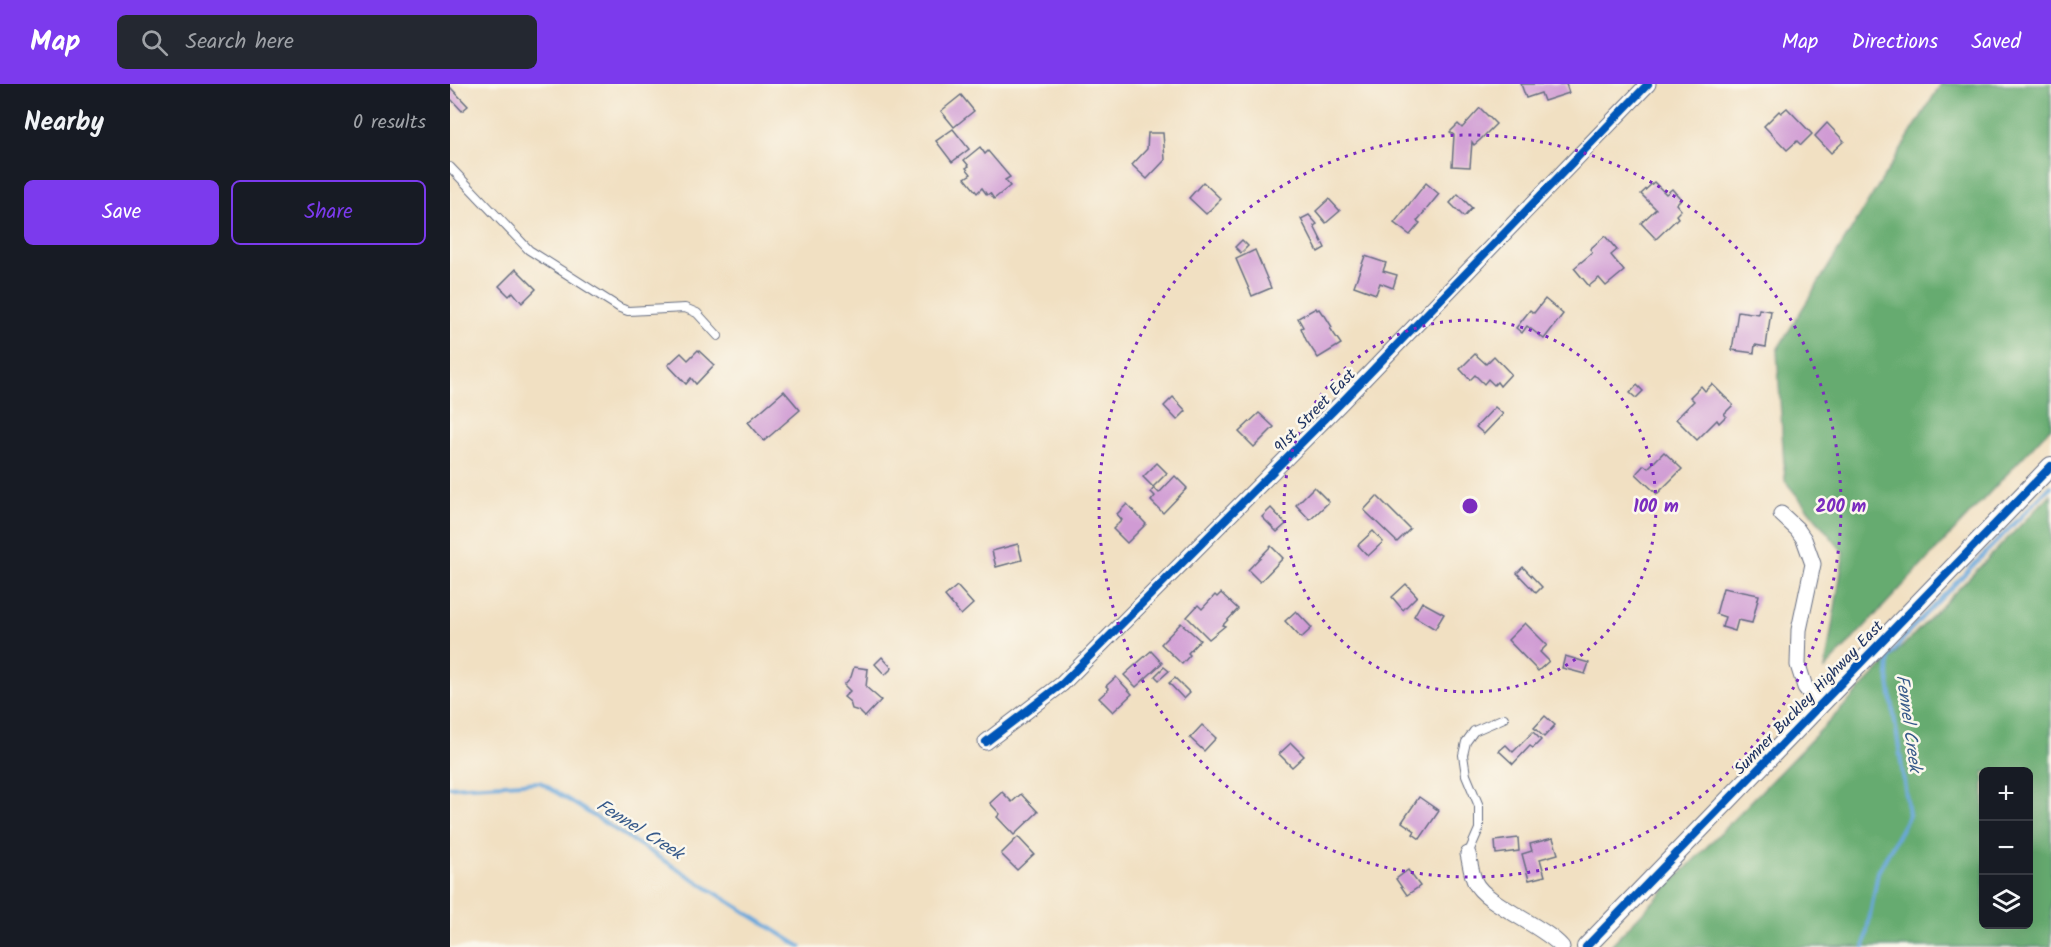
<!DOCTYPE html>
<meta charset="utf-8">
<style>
:root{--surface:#171b24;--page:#242831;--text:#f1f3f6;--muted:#9ea1a6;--line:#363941;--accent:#7c3aed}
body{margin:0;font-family:Kalam,sans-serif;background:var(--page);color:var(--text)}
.controls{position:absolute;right:18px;bottom:18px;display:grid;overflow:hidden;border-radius:9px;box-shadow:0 6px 24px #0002}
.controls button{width:54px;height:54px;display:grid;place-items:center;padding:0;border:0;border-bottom:2px solid var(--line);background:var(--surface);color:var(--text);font:30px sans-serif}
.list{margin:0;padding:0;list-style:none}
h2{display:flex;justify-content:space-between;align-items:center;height:78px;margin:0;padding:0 24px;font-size:26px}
h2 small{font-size:20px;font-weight:400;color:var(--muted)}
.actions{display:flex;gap:12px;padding:18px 24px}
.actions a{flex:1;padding:14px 0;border:2px solid var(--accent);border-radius:9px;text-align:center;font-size:21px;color:var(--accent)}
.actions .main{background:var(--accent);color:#fff}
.icon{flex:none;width:33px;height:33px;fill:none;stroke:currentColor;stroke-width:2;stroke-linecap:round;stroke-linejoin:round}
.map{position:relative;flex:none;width:1601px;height:863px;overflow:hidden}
header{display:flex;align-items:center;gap:36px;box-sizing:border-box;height:84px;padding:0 30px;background:var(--accent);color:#fff}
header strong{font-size:28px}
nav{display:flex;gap:33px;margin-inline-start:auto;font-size:21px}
.search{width:420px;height:54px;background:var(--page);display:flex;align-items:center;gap:15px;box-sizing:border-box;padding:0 21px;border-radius:9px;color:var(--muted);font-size:22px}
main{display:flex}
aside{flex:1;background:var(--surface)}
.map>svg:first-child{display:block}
.forest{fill:#66ab70;stroke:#406d67;stroke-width:1.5;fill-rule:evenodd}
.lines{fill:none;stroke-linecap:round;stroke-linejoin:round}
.stream{stroke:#69a7db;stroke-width:4}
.building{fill:#d09bd4}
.service-casing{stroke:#666d81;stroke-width:10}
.minor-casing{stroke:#666d81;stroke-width:17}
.tertiary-casing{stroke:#666d81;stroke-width:20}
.service{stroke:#fff;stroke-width:8}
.minor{stroke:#fff;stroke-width:15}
.tertiary{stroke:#fff;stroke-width:18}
.cycleway-casing{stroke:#fbf7ec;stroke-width:11}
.cycleway{stroke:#0057b8;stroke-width:8}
.ring{fill:none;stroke:#7b2cbf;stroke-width:3;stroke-dasharray:3 6}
.labels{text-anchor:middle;stroke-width:5;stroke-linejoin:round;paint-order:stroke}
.street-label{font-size:16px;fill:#1b2f5e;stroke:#fbf7ec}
.water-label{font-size:18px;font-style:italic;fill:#36598a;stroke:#fbf7ec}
.centre{fill:#7b2cbf;stroke:#fbf7ec;stroke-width:3}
.ring-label{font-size:18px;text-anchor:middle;font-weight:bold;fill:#7b2cbf;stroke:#fbf7ec;stroke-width:5;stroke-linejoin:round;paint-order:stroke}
</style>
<header>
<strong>Map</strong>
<div class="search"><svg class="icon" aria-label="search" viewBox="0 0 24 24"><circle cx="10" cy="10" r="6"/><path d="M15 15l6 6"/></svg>Search here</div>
<nav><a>Map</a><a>Directions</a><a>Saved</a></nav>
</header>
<main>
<aside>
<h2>Nearby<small>0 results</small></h2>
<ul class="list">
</ul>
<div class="actions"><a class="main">Save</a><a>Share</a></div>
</aside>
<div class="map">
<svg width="1601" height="863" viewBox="0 0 1601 863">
<rect width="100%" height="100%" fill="#fbf7ec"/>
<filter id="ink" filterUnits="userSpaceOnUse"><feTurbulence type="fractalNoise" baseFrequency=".0167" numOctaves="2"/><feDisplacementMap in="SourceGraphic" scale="12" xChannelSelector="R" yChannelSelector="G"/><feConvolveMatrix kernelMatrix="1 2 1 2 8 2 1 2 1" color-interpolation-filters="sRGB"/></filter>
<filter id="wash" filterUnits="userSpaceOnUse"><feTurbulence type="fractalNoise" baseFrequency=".008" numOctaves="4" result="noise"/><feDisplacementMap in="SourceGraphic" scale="24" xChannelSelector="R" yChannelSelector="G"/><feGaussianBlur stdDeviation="1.35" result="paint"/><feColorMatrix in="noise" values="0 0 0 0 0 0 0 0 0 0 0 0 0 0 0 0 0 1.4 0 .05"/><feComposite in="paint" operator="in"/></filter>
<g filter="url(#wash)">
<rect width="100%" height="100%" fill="#f1e0c2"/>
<!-- forest -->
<g class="forest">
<path d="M1491,0h110v343l-226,242 19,-116 -59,-72 -8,-131z"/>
<path d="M1601,410v453h-442zM1534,688h44v152h-44z"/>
</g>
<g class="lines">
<!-- stream -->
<g class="stream">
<path d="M0,703l90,-5 261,165"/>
<path d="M1414,863l14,-75 31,-57 -21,-140 1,-17 20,-27 142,-145"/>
</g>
</g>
<g id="blocks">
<!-- building -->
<g class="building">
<path d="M1071,0h45l3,9 -25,8 -3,-8 -15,5z"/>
<path d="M0,3l18,19 -6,5 -12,-13z"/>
<path d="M511,11l13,16 -20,16 -13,-16z"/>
<path d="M1030,24l16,16 -16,16 -6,5 -2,-3 -2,25 -18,-1 2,-31 -4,-3 8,-8 4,4z"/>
<path d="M1337,24l25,26 -11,11 -4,-4 -10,9 -23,-24 15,-15 2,2z"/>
<path d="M1377,39l17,18 -13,12 -16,-17z"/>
<path d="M503,45l16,20 -17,13 -16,-21z"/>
<path d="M698,49h15l2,27 -18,19 -15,-14 15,-16z"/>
<path d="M530,63l5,7 3,-3 22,26 -5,3 5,6 -16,13 -4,-6 -3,2 -5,-7 -5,5 -12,-15 6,-4 -5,-6 3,-2 -5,-6z"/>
<path d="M753,98l18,17 -15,15 -17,-16z"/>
<path d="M1204,98l12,12 6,-5 9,10 -5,5 5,6 -5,5 2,3 -22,21 -15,-16 15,-14 -15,-15z"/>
<path d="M976,99l13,11 -22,27 3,2 -10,12 -16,-12z"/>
<path d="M1008,110l14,14 -8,9 -14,-14z"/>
<path d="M879,115l11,12 -14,12 -10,-12z"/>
<path d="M859,131l8,9 -3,2 11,22 -7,4 -17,-33z"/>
<path d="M1155,152l12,14 -6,5 13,16 -18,15 -7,-8 -10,8 -15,-18 18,-15 -2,-4z"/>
<path d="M792,156l6,6 -7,7 -6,-6z"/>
<path d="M805,166l16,38 -19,8 -16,-37z"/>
<path d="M915,172l21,7 -3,8 14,4 -4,13 -13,-5 -4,11 -22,-8z"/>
<path d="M66,185l20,20 -14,14 -9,-11 -4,4 -10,-10z"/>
<path d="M1095,215l18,15 -19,25 -17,-13 -5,7 -6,-5 14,-18 4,3z"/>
<path d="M866,224l1,2 2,-1 4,6 1,-1 8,13 -2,1 11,16 -23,14 -12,-18 -5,-12 2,-1 -5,-9z"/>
<path d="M1309,225l12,2 -5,36 -11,-2 -1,8 -22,-3 6,-39 20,3z"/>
<path d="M248,266l16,15 -18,19 -5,-6 -5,6 -18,-19 13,-12 7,7z"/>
<path d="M1025,270l11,10 8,-8 17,18 -11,12 -3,-4 -3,3 -6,-6 -4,5 -9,-9 -5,5 -10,-11z"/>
<path d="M1262,300l21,21 -9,9 2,2 -7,7 -2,-3 -20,20 -21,-21 18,-18 -4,-4 11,-11 4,5z"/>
<path d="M1187,301l6,6 -7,7 -6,-5z"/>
<path d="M334,307l16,19 -36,31 -16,-19z"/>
<path d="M723,313l13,14 -9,9 -13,-14z"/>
<path d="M1045,323l8,7 -19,20 -8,-7z"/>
<path d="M809,329l15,14 -20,20 -15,-15z"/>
<path d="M1214,368l18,17 -25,25 -21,-20 8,-9 4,3z"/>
<path d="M707,379l10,10 -14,14 -10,-10z"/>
<path d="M725,392l12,12 -24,25 -12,-12 4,-5 -4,-4 3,-4 5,5z"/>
<path d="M864,403l15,15 -19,18 -14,-15z"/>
<path d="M927,412l33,33 -13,13 -33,-32z"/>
<path d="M677,420l19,20 -19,19 -14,-14 9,-9 -5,-6z"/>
<path d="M821,424l15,16 -9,8 -15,-15z"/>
<path d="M923,447l10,11 -15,14 -10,-11z"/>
<path d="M568,460l4,16 -26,7 -4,-16z"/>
<path d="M821,462l12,12 -23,24 -12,-12z"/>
<path d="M1073,483l19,20 -6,6 -19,-20z"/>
<path d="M956,500l11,12 -14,14 -11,-13z"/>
<path d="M507,502l16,18 -12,11 -16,-19z"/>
<path d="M1273,504l36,7 -7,28 -14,-3 -3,11 -13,-4 3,-10 -9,-3z"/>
<path d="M771,509l17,16 -15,16 2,1 -16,13 -22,-22 11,-12 4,4 13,-14 2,2z"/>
<path d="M972,518l22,12 -9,15 -21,-13z"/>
<path d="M846,527l16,17 -11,10 -16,-17z"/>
<path d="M731,539l19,17 -12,13 2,2 -8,9 -21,-20z"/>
<path d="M1075,539l22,22 -7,7 9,9 -11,10 -30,-31z"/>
<path d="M701,567l11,12 -26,24 -12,-12z"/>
<path d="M1115,572l24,7 -4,11 -23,-6z"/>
<path d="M432,573l10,11 -7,7 -10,-11z"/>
<path d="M404,583l14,2 -2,18 15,13 -16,17 -6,-6 -7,-2 -2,-7 -6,-5 6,-6 -6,-6 7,-8z"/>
<path d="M714,583l5,4 -10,9 -4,-4z"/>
<path d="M666,593l16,17 -19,18 -14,-14 10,-9 -3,-3z"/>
<path d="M725,594l15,15 -6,6 -15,-16z"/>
<path d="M1095,632l10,9 -11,12 -10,-9z"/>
<path d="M752,641l14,13 -12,13 -14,-13z"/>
<path d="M1083,648l8,8 -8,8 -3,-2 -17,18 -14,-13 7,-6 7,7z"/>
<path d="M841,659l13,13 -12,11 -13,-13z"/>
<path d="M552,708l10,10 9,-8 17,18 -24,23 -17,-18 3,-3 -10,-11z"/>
<path d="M969,713l20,14 -19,28 -7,-5 2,-3 -13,-9z"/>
<path d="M568,753l16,17 -17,16 -16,-16z"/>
<path d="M1068,754l1,13 -23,3 -1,-13z"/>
<path d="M1103,754l5,16 -18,5 5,17 -16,4 -7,-26 10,-3 -2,-7z"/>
<path d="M958,786l12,16 -13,9 -11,-16z"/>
</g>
</g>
</g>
<g filter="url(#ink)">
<use href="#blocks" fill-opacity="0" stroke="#666d81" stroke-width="1.5"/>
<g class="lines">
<!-- service casing -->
<g class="service-casing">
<g id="service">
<path d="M0,83l79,83 91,58 8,3 57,-3 12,5 21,23"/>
<path d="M1018,770l11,-25v-23l-13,-31 -3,-20 3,-13 8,-11 30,-13"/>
</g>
</g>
<!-- minor casing -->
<g class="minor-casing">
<g id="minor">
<path d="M1331,430l16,15 7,10 9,25 -14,66 -1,35 7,22 14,18"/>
<path d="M536,658l76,-58 277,-279 309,-321"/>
<path d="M1018,770c2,8 3,19 7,28 9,21 68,43 87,65"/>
</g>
</g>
<!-- tertiary casing -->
<g class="tertiary-casing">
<path id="tertiary" d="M1136,863l465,-481"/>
</g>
<!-- service -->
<use href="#service" class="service"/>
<!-- minor -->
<use href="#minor" class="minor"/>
<!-- tertiary -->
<use href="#tertiary" class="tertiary"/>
<!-- cycleway casing -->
<g class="cycleway-casing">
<g id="cycleway">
<path d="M536,658l76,-58 277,-279 309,-321"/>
<path d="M1136,863l465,-481"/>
</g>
</g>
<!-- cycleway -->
<use href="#cycleway" class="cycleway"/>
</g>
</g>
<!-- distance rings -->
<g class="ring">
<circle cx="1020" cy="422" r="186"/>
<circle cx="1020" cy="422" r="371"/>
</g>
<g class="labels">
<!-- street labels -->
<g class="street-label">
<text transform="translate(864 326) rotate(-46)" y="6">91st Street East</text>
<text transform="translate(1358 613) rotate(-46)" y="6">Sumner Buckley Highway East</text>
</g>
<!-- water labels -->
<g class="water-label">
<text transform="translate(1459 639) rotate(82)" y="6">Fennel Creek</text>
<text transform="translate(190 745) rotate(32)" y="6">Fennel Creek</text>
</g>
</g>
<circle cx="1020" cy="422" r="9" class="centre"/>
<g class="ring-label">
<text x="1206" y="428">100 m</text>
<text x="1391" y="428">200 m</text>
</g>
</svg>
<div class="controls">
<button>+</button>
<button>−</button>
<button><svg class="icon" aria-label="layers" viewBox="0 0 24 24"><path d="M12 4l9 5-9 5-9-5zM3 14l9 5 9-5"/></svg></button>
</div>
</div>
</main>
